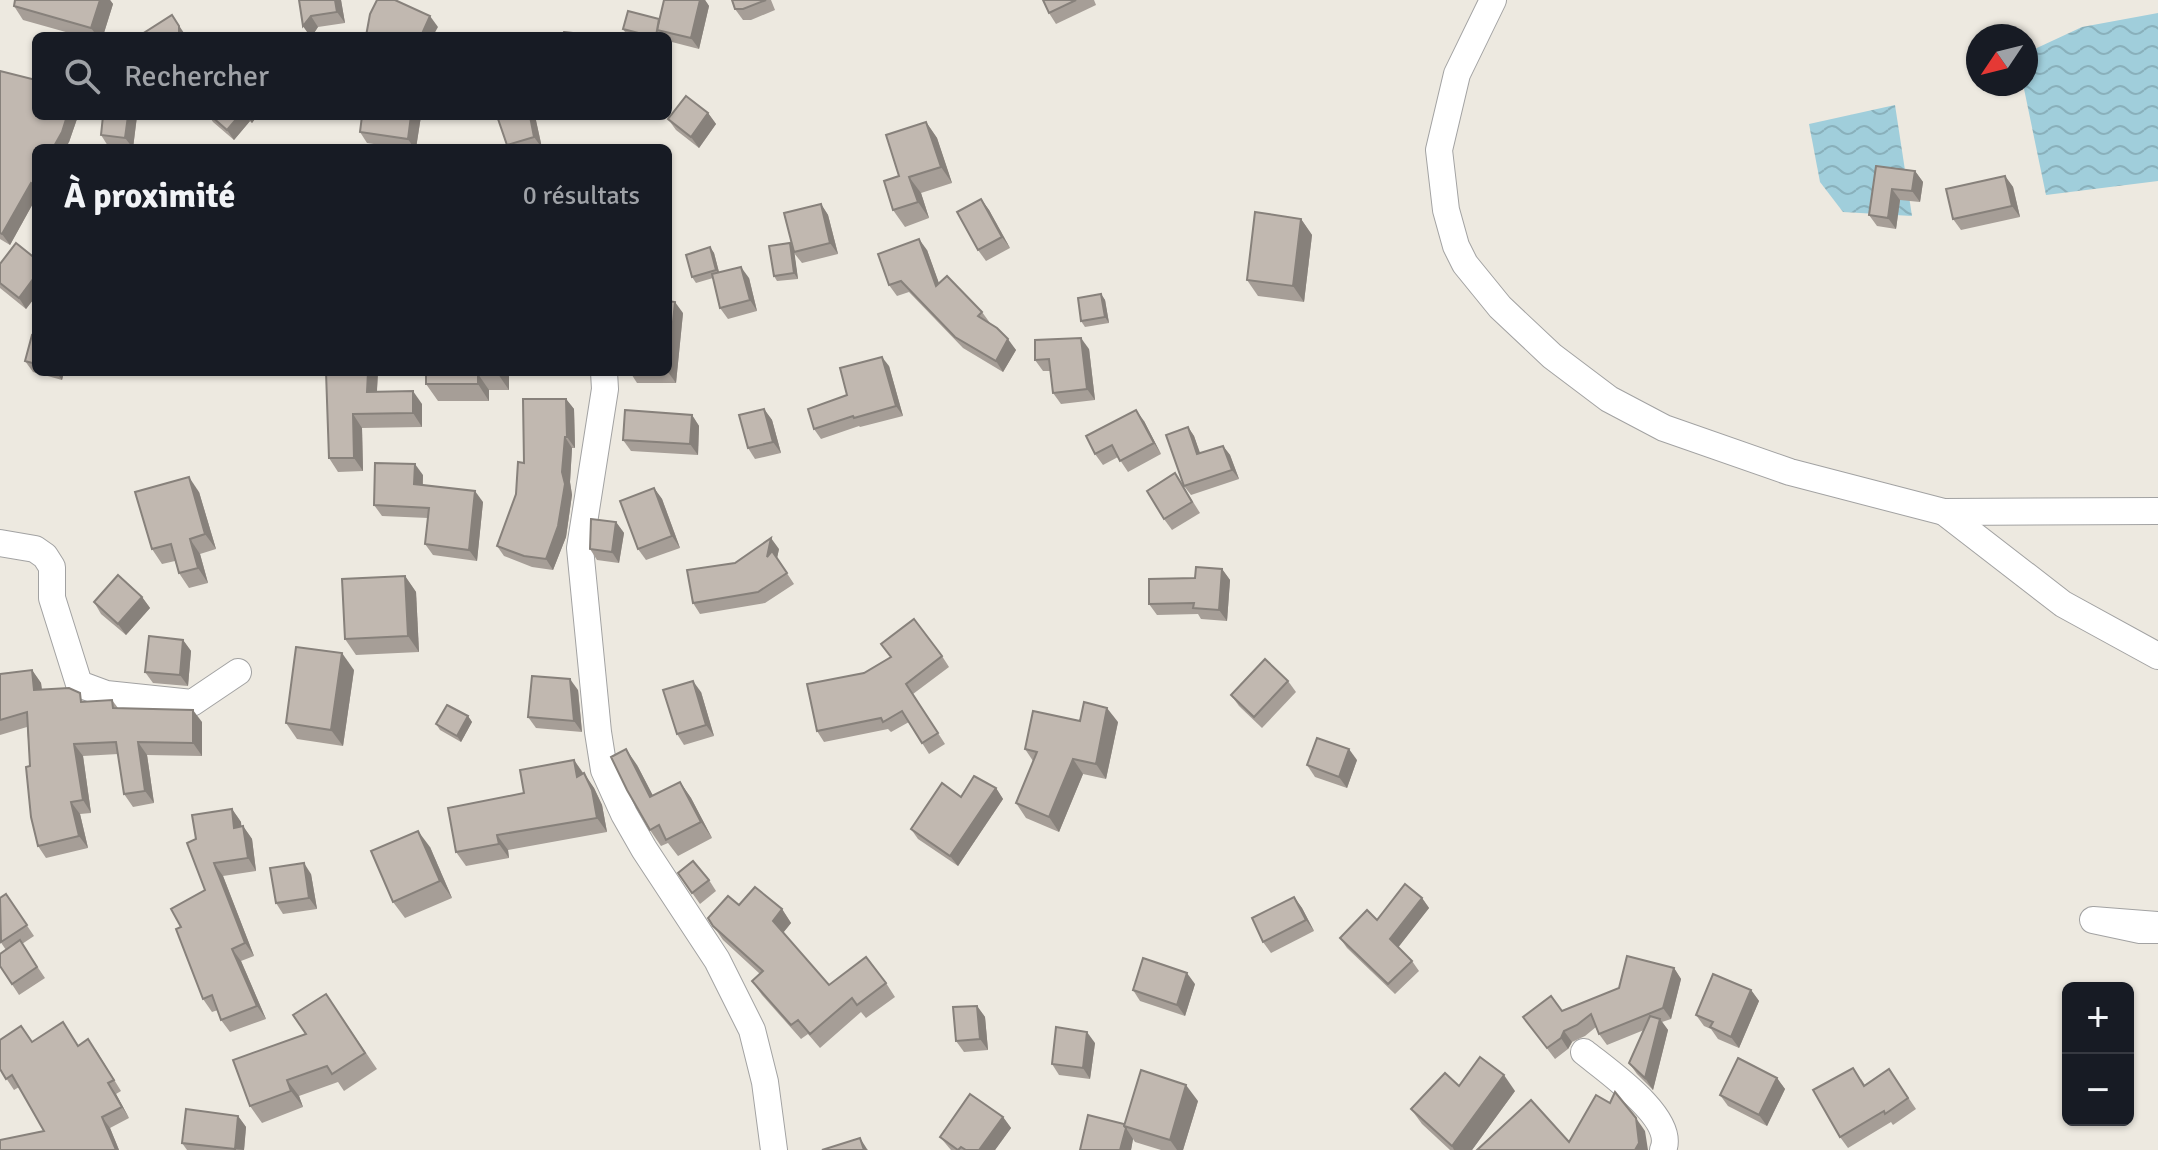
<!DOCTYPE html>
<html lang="fr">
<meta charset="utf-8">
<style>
:root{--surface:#171b24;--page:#20242c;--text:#f1f3f6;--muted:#9ea1a6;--line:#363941}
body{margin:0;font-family:Signika,sans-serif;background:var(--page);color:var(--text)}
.controls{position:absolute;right:24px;bottom:24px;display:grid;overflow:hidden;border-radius:12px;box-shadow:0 2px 6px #0004}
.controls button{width:72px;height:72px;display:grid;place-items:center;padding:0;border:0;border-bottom:2px solid var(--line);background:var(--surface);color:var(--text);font:40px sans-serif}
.compass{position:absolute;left:1966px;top:24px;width:72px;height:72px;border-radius:50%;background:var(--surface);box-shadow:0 2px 6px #0004;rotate:235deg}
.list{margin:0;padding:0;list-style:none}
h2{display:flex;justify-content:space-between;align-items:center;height:104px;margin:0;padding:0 32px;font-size:34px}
h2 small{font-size:26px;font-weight:400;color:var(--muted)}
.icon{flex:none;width:44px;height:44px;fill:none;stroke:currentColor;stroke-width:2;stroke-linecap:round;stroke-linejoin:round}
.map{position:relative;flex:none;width:2158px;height:1150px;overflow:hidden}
.search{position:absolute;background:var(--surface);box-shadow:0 2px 6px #0004;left:32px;top:32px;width:640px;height:88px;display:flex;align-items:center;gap:20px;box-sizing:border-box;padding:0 28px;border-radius:12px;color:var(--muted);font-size:30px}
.panel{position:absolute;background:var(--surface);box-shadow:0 2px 6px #0004;left:32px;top:144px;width:640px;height:232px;border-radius:12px}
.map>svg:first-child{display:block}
.water{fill:url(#water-waves)}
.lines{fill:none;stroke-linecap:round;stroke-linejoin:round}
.minor-casing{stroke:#a2a2a2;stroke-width:28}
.minor{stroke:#fff;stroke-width:26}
.wall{fill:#a69e97}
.shaded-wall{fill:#87817b}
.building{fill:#c1b8b0;stroke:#87817b;stroke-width:2}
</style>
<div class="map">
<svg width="2158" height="1150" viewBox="0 0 2158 1150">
<defs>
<pattern id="water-waves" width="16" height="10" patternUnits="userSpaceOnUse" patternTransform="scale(2)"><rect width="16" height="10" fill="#a0cedb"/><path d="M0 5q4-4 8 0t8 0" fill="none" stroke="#89b0bb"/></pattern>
</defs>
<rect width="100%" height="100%" fill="#ede9e0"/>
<!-- water -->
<g class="water">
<path d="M2158,13v168l-112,14 -23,-111h3v-31l56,-26z"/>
<path d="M1895,105l17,111 -69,-4 -23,-30 -11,-58z"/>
</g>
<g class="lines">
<!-- minor casing -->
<g class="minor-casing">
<g id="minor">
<path d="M1493,0l-36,74 -18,76 7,60 10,36 9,18 35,43 52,49 57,43 55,29 126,44 154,40 214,-1"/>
<path d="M604,372l1,17 -25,159 18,184 6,38 20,44 20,35 73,111 35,70 13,52 9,68"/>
<path d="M1944,512l119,92 95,52"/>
<path d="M0,543l35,6 10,7 7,11v31l27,86 27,10 86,9 46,-31"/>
<path d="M2158,925l-65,-5 47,10h18"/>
<path d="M1584,1052c22,18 93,66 79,98"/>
</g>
</g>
<!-- minor -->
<use href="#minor" class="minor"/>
</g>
<!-- wall -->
<g class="wall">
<path d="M15,0h95l3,4 -10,32h-23l-57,-16 -9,-14z"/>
<path d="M299,0h42l4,23 -27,4 -6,9h-2l-7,-10z"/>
<path d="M664,0h41l4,6 -10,43 -31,-8v-5h-36l-5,-1 -4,-6 36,-10z"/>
<path d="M732,0h39l4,10 -24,10h-8l-8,-11z"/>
<path d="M1043,0h51l2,5 -40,19 -7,-11z"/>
<path d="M0,71l36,45h42l-9,26 -33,6v50l-26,47 -10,-6z"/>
<path d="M708,113l8,11 -17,24 -23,-18 -8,-11z"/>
<path d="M137,116l-4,32 -25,-2 -7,-11z"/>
<path d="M209,116h48l-5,7 -2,-2 -16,19 -21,-18z"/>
<path d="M421,116l-5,32h-15l-34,-5 -7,-11z"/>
<path d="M535,116l7,32h-33l-2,-3z"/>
<path d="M926,122l11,16 15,45 -31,10 8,25 -24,9 -12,-17 6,-34z"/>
<path d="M1876,166l39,5 8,11 -3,20 -20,-2 -4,29 -19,-3 -8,-11z"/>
<path d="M2005,176l8,11 7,30 -59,13 -8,-11z"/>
<path d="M981,199l8,11 21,38 -24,13 -8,-11z"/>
<path d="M821,204l7,11 10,39 -36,9 -8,-10 4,26 -21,2 -3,-5 16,-33 3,5z"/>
<path d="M1301,219l11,16 -8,67 -46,-6 -11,-16z"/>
<path d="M710,247l4,6 5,19 30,6 8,33 -29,8 -8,-11 -7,-30 -17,5 -4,-6z"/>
<path d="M927,250l12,34 43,28 8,11 26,27 -13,22 -40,-24 -54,-56 -12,4 -8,-11z"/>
<path d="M36,259v37l-10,13 -26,-21v-24z"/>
<path d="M1101,294l4,6 4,23 -24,4 -4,-6z"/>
<path d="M683,313l-7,70h-39l-7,-11z"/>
<path d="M36,336v36h28l-2,8 -29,-8 -8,-11z"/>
<path d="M1089,349l6,51 -34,4 -8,-11 -3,-22h-7l-8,-11z"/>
<path d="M889,366l14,50 -43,11 -1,-1 -38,13 -7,-10 33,-34z"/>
<path d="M326,372h52l-1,19 45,13v23l-60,1 1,43 -25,1 -9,-14z"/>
<path d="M426,372h83v18h-20v11h-51l-12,-17z"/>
<path d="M566,399l8,10 1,39h-3l-2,34 2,13 -6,42 -13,33 -21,-3 -28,-11 -7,-10 19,-52 8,-31z"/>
<path d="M764,409l8,11 9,33 -26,6 -7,-11z"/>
<path d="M692,415l7,11 -1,29 -67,-4 -8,-11z"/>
<path d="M1144,421l17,33 -33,18 -10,-15 -15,8 -8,-11z"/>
<path d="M1188,427l6,9 6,18 23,-8 7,9 9,24 -48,16 -7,-9z"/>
<path d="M1175,473l25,40 -28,17 -8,-11z"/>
<path d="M423,475v10l60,17 -6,59 -44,-6 -8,-11 3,-26 -46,-2 -8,-11z"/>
<path d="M654,488l8,11 18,49 -34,12 -8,-11z"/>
<path d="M199,492l17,57 -16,5 8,29 -19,5 -10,-15 -4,-12 -13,3 -10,-15z"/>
<path d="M616,522l8,11 -5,30 -22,-3 -7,-11z"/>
<path d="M779,549l-2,9 17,26 -29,19 -65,11 -7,-11 42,-40z"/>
<path d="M1222,569l8,11 -3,41 -26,-2 -3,-5 -41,1 -8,-11 46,-26z"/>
<path d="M405,576l11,16 3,60 -63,3 -11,-16z"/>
<path d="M142,597l8,11 -24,27 -25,-21 -7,-12z"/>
<path d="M183,640l8,11 -3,35 -35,-3 -8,-11z"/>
<path d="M942,656l7,11 -36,27 32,50 -16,10 -20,-32 -18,10 -3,-3 -64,13 -7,-11z"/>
<path d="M32,670l9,13 1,6 45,13 25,-2 6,8 84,14v34l-55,-1 7,48 -21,4 -9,-13 -6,-40 -35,2 8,57 -11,1 8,34 -42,10 -8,-12 -8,-80 -3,-39 -27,8v-61z"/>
<path d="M354,670l-11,76 -46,-7 -11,-16z"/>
<path d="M1288,681l8,11 -34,36 -23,-22 -8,-11z"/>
<path d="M578,690l4,42 -46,-4 -8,-11z"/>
<path d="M701,692l13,44 -30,9 -7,-11z"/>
<path d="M468,716l4,6 -11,20 -21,-12 -4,-6z"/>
<path d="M1118,722l-12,57 -23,-5 -24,58 -33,-14 -10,-15 17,-42 -8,-12z"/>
<path d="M574,760l20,28 8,17 5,27 -99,18 1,8 -43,8 -10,-14 68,-59z"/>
<path d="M1357,760l-10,28 -32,-11 -8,-12z"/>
<path d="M637,765l16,31 27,-14 11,16 21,40 -34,18 -10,-13 -7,3 -11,-16z"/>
<path d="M996,788l7,11 -45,67 -40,-27 -7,-10 50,-32z"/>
<path d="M232,809l9,13v5l2,-1 9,13 4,32 -33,5 31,80 -13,5 25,58 -36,13 -9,-12 -3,-10 -6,2 -9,-13 -22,-72 24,-37 -9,-51z"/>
<path d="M430,847l22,51 -47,20 -12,-16z"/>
<path d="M678,873l31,7 7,11 -16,13z"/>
<path d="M311,874l6,35 -34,5 -7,-11z"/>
<path d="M6,894l28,42 -12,8 23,34 -26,17 -19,-29 6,-16 -6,-9z"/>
<path d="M1294,897l8,11 12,23 -43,22 -8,-11z"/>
<path d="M1422,898l7,10 -31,39 14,14 7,10 -24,23 -48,-46 -7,-10z"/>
<path d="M739,905l43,4 9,14 -8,10 46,52 57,-2 9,14 -29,21 -5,-6 -41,36 -12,-14 -7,5 -39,-44 -10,-14 8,-7 -37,-34 -15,-22z"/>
<path d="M1674,968l7,11 -10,40 -9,3 6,8 -15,60 -16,-16 -8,-11 15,-33 -37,15 -8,-11 -3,-7 -11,9 -13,6 -4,7 -13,10 -32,-42 39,-6z"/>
<path d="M1195,984l-10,32 -45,-15 -7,-11z"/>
<path d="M1751,990l8,11 -20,47 -21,-9 -7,-10 -7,-3 -8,-11z"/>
<path d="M326,994l51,75 -33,22 -6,-9 -39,14 4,11 -41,16 -12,-17 56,-72z"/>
<path d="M977,1006l8,11 3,33 -24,2 -8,-11z"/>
<path d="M32,1042l46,3 18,5 25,41 -5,3 13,24 -19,10 9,22h-119l44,-19 -25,-44 -5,3 -14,-21z"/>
<path d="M1095,1043l-5,36 -31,-4 -7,-11z"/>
<path d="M1889,1069l27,40 -23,16 -2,-3 -43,26 -8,-11 21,-58 4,6z"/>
<path d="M1777,1078l8,11 -18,37 -39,-20 -8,-11z"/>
<path d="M1459,1086l56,5 -43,59h-22l-28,-26 -11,-15z"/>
<path d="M1198,1101l-15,49h-22l-26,-8 -2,-3 -2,11 -7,-26z"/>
<path d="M238,1116l8,11 -2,23h-57l-5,-7z"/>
<path d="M1003,1117l8,11 -16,22h-44l-11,-13z"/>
</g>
<!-- shaded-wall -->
<g class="shaded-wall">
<path d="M100,0h10l3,4 -10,32h-6l-6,-8z"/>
<path d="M335,0h6l4,23 -8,-11z"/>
<path d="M700,0h5l4,6 -10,43 -8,-11z"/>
<path d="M172,15l14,21h-7z"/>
<path d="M311,16l7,11 -6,9h-2l-7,-10z"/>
<path d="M430,16l8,11 -5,9h-12z"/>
<path d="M708,113l8,11 -17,24 -8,-11z"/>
<path d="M67,116h11l-9,26 -3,6h-13z"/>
<path d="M128,116h9l-4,32 -8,-10z"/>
<path d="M239,116h7l4,5 -16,19 -7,-10z"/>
<path d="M247,116h10l-5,7z"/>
<path d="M411,116h10l-5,32h-2l-6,-9z"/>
<path d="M530,116h5l7,32 -8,-11z"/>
<path d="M926,122l11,16 15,45 -11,-16z"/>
<path d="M1915,171l8,11 -3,20 -8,-11z"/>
<path d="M2005,176l8,11 7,30 -8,-11z"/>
<path d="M909,177l12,16 8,25 -11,-16z"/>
<path d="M31,183l5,8v7l-26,47 -8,-11z"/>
<path d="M1892,189l8,11 -4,29 -8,-11z"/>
<path d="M981,199l8,11 21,38 -8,-11z"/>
<path d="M821,204l7,11 10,39 -8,-11z"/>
<path d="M1301,219l11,16 -8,67 -11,-16z"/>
<path d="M919,239l8,11 17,47 -8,-11z"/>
<path d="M790,243l4,6 4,30 -4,-6z"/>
<path d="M710,247l4,6 6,23 -4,-6z"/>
<path d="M741,267l8,11 8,33 -7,-11z"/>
<path d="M36,275v21l-10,13 -7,-11z"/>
<path d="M1101,294l4,6 4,23 -4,-6z"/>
<path d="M675,302l8,11 -7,70 -8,-11z"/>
<path d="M1081,338l8,11 6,51 -8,-11z"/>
<path d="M1008,339l8,11 -13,22 -7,-11z"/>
<path d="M882,357l7,9 14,50 -7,-10z"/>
<path d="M56,372h8l-2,8z"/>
<path d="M368,372h10l-2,33 -9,-13z"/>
<path d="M498,372h11v18l-11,-16z"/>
<path d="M478,374l11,16v11l-11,-17z"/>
<path d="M413,391l9,13v23l-9,-14z"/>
<path d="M566,399l8,10 1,39 -8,-11z"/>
<path d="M764,409l8,11 9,33 -8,-11z"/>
<path d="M1136,410l8,11 17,33 -7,-11z"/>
<path d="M353,414l9,14 1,43 -9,-13z"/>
<path d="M692,415l7,11 -1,29 -8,-11z"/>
<path d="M1188,427l6,9 10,28 -7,-10z"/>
<path d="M565,437l7,11 -2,34 2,13 -6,42 -13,33 -7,-11 16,-87z"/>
<path d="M1223,446l7,9 9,24 -7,-9z"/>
<path d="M415,464l8,11 -1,20 -8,-11z"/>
<path d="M189,477l10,15 17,57 -11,-15z"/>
<path d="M654,488l8,11 18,49 -8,-12z"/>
<path d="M475,491l8,11 -6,59 -8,-11z"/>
<path d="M616,522l8,11 -5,30 -7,-11z"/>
<path d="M771,538l8,11 -2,9 17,26 -17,-26 -10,-1z"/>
<path d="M190,539l10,15 8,29 -10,-15z"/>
<path d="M1222,569l8,11 -3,41 -8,-11z"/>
<path d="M405,576l11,16 3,60 -11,-16z"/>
<path d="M142,597l8,11 -24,27 -8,-11z"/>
<path d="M183,640l8,11 -3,35 -8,-11z"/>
<path d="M342,653l12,17 -11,76 -12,-16z"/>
<path d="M32,670l9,13 2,19 -9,-12z"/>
<path d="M570,679l8,11 4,42 -8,-11z"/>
<path d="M693,681l8,11 13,44 -8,-11z"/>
<path d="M1107,708l11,14 -12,57 -10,-15z"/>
<path d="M193,710l9,12v34l-9,-13z"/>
<path d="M468,716l4,6 -11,20 -4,-6z"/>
<path d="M138,742l9,13 7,48 -9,-12z"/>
<path d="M74,744l9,12 8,57 -8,-13z"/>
<path d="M626,749l11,16 25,48 -12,-16z"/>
<path d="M1349,749l8,11 -10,28 -8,-11z"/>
<path d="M1073,759l10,15 -24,58 -10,-15z"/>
<path d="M574,760l10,15 -7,2z"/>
<path d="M584,773l10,15 8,17 5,27 -10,-14z"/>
<path d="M680,782l11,16 21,40 -11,-16z"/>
<path d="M996,788l7,11 -45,67 -8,-10z"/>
<path d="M71,802l9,12 8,34 -9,-12z"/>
<path d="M232,809l9,13 2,18 -9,-12z"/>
<path d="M243,826l9,13 4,32 -8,-13z"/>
<path d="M418,831l12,16 22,51 -12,-17z"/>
<path d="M497,835l11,15 1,8 -10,-14z"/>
<path d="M214,863l9,13 31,80 -9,-13z"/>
<path d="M304,863l7,11 6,35 -8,-11z"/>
<path d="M1294,897l8,11 12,23 -8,-11z"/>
<path d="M1422,898l7,10 -32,41 -7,-10z"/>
<path d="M782,909l9,14 -9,11 -9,-13z"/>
<path d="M232,949l9,12 25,58 -9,-13z"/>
<path d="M1674,968l7,11 -10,40 -8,-11z"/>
<path d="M1187,973l8,11 -10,32 -8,-11z"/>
<path d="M1751,990l8,11 -20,47 -8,-11z"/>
<path d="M977,1006l8,11 3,33 -8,-11z"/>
<path d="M1660,1019l8,11 -15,60 -8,-12z"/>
<path d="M1564,1031l8,11 -4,7 -7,-11z"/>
<path d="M1087,1032l8,11 -5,36 -7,-11z"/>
<path d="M1504,1075l11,16 -43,59h-18l-2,-4z"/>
<path d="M1777,1078l8,11 -18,37 -8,-11z"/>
<path d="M287,1080l12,16 4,11 -12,-16z"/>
<path d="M108,1083l8,11 13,24 -7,-11z"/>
<path d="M1186,1085l12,16 -15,49h-6l-7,-10z"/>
<path d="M238,1116l8,11 -2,23 -9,-1z"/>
<path d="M102,1117l8,11 9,22h-3z"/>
<path d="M1003,1117l8,11 -16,22h-16z"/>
<path d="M1636,1118l9,13 3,19h-13z"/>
<path d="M1126,1128l7,11 -2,11h-11z"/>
<path d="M860,1138l7,11 1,1h-4z"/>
</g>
<!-- building -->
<g class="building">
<path d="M15,0h85l-9,28 -77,-22z"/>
<path d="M299,0h36l2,12 -26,4 -8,10z"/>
<path d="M377,0h18l35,16 -9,20h-55l4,-22z"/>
<path d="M664,0h36l-9,38 -34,-8z"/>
<path d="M732,0h34l-23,9h-8z"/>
<path d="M1043,0h33l-27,13z"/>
<path d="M628,11l31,8 -3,17h-6l-27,-7z"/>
<path d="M172,15l7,11v10h-40z"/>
<path d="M564,32l26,3v1h-27z"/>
<path d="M0,71l36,9v36h31l-5,16 -9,16h-17v34l-2,3 -3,-2 -29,51 -2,-1z"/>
<path d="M686,96l22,17 -17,24 -23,-18z"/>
<path d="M103,116h25l-3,22 -24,-3z"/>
<path d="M211,116h28l-12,14z"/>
<path d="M362,116h49l-3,23 -48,-7z"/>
<path d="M497,116h33l4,21 -27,8z"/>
<path d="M926,122l15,45 -32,10 9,25 -25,8 -9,-29 15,-5 -13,-41z"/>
<path d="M1876,166l39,5 -3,20 -20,-2 -4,29 -19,-3z"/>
<path d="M2005,176l7,30 -59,13 -7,-30z"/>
<path d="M981,199l21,38 -24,13 -21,-38z"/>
<path d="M821,204l9,39 -36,9 -10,-39z"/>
<path d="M1255,212l46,7 -8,67 -46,-6z"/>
<path d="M919,239l17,47 11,-10 35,36 -4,4 19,12 11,11 -12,22 -41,-24 -54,-56 -12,4 -11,-31z"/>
<path d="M16,243l20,16v16l-17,23 -19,-15v-19z"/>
<path d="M790,243l4,30 -20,3 -5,-30z"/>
<path d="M710,247l6,23 -24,7 -6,-22z"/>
<path d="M741,267l9,33 -30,8 -8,-34z"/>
<path d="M1101,294l4,23 -24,4 -3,-23z"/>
<path d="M668,301l7,1 -7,69z"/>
<path d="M32,335l4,1v28l-11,-3z"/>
<path d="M1081,338l6,51 -34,4 -4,-34 -14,1v-20z"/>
<path d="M882,357l14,49 -42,12 -1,-2 -39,13 -6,-20 39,-14 -7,-27z"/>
<path d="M326,372h42l-1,20 46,-1v22l-60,1 1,44h-25z"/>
<path d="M426,372h72v2h-20v10h-52z"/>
<path d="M523,399h43l1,38h-2l-3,35 3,12 -7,42 -12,33 -22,-3 -27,-10 19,-52 2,-32 6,1z"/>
<path d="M764,409l9,33 -25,6 -9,-33z"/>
<path d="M625,410l67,5 -2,29 -67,-4z"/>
<path d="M1136,410l18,33 -34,18 -8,-16 -17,9 -9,-18z"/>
<path d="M1188,427l9,27 26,-8 9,24 -48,16 -18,-51z"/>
<path d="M375,463l40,1 -1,20 61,7 -6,59 -44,-6 4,-36 -55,-3z"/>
<path d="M1175,473l17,29 -28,17 -17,-28z"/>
<path d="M189,477l16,57 -15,5 8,29 -19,5 -8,-29 -19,5 -17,-57z"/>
<path d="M654,488l18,48 -34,13 -18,-48z"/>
<path d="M591,519l25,3 -4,30 -22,-3z"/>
<path d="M771,538l-4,19 5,-6 15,22 -29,19 -65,11 -6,-33 48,-7z"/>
<path d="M1196,567l26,2 -3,41 -26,-2 1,-5 -45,1v-25l46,-1z"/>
<path d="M118,575l24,22 -24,27 -24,-22z"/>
<path d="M405,576l3,60 -63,3 -3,-60z"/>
<path d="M914,619l28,37 -36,28 32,49 -16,10 -20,-32 -19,11 -2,-4 -64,13 -10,-47 57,-11 27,-16 -10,-13z"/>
<path d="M149,636l34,4 -3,35 -35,-3z"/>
<path d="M296,647l46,6 -11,77 -45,-7z"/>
<path d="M1265,659l23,22 -34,36 -23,-22z"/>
<path d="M32,670l2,20 35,-2 11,5 1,9 31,-2 1,8 80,2v33l-55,-1 7,49 -21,3 -8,-52 -42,2 9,56 -12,2 8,34 -41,10 -7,-29 -5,-50 4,-1 -3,-54 -27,8v-46z"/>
<path d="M532,676l38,3 4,42 -46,-4z"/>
<path d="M693,681l13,44 -29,9 -14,-44z"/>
<path d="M1084,702l23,6 -11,56 -23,-5 -24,58 -33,-14 21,-51 -12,-3 8,-38 47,10z"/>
<path d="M447,705l21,11 -11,20 -21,-12z"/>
<path d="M1317,738l32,11 -10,28 -32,-12z"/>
<path d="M626,749l24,48 30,-15 21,40 -35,18 -7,-15 -9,5 -23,-40 -16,-33z"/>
<path d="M574,760l3,17 7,-4 8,17 5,28 -100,17 2,9 -43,8 -8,-44 76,-15 -4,-23z"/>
<path d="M974,776l22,12 -46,68 -39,-27 31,-46 19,14z"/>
<path d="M232,809l2,19 9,-2 5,32 -34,5 31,80 -13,6 25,57 -36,14 -9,-25 -9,4 -27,-70 5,-2 -10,-18 34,-19 -18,-47 9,-4 -4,-24z"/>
<path d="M418,831l22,50 -47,21 -22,-51z"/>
<path d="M693,861l16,19 -17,13 -14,-20z"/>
<path d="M304,863l5,35 -33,5 -6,-35z"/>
<path d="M1405,884l17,14 -32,41 22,22 -24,23 -48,-46 27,-28 10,10z"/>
<path d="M755,887l27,22 -9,12 56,64 37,-28 20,26 -29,22 -5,-7 -42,36 -12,-14 -7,5 -39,-44 11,-10 -50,-45 -5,-8 20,-22 11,9z"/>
<path d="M6,894l21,31 -26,17 -1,-44z"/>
<path d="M1294,897l12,23 -43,22 -11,-24z"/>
<path d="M20,940l17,27 -25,17 -12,-18v-12z"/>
<path d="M1627,956l47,12 -11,40 -64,26 -8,-20 -14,11 -13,6 -3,7 -14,10 -24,-31 28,-21 11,15 57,-23z"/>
<path d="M1143,958l44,15 -10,32 -44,-15z"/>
<path d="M1713,974l38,16 -20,47 -21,-10 3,-5 -17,-7z"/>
<path d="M326,994l39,59 -33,21 -5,-8 -40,14 4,11 -41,15 -17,-46 73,-26 -13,-19z"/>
<path d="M977,1006l3,33 -24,2 -3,-34z"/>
<path d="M1650,1016l10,3 -15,59 -16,-15z"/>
<path d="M63,1022l15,24 10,-7 26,41 -6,3 14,24 -20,10 14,33h-116v-10l44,-9 -32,-56 -6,4 -6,-10v-29l21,-14 11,16z"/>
<path d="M1056,1027l31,5 -4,36 -31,-4z"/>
<path d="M1480,1057l24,18 -52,71 -41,-37 34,-36 14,13z"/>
<path d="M1738,1058l39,20 -18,37 -39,-20z"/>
<path d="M1853,1068l11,18 25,-17 19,29 -23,16 -1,-3 -44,26 -27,-47z"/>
<path d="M1141,1070l45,15 -16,55 -46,-14z"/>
<path d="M1615,1092l21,26 3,25 -4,7h-158l54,-50 38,42 27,-47 14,8z"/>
<path d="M970,1094l33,23 -24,33h-13l-5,-3 -3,3 -18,-13z"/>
<path d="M186,1109l52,7 -3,33 -53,-6z"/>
<path d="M1088,1115l36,9v2l2,2 -6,22h-40z"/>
<path d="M860,1138l4,12h-42z"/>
</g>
</svg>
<div class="controls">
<button>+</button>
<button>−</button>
</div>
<svg class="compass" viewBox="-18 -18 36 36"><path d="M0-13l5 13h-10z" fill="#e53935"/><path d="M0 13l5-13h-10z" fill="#9ea1a6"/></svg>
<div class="search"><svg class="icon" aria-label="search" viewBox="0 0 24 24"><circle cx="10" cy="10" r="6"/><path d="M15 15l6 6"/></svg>Rechercher</div>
<section class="panel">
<h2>À proximité<small>0 résultats</small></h2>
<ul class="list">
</ul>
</section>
</div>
